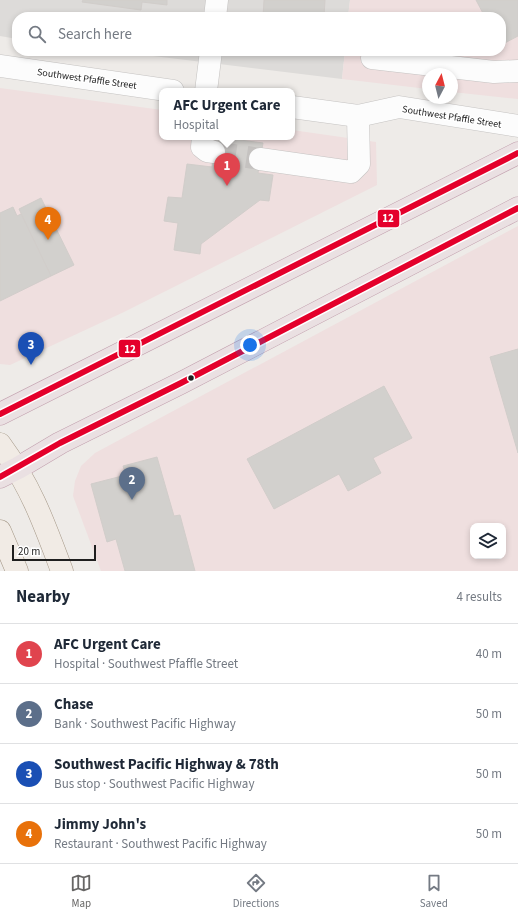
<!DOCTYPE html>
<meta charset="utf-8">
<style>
:root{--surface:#fff;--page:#f6f6f7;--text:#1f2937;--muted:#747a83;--line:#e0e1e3;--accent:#676665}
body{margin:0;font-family:"Source Sans 3",sans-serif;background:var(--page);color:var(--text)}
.controls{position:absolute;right:12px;bottom:12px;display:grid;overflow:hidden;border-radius:8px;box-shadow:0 2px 6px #0003}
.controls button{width:36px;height:36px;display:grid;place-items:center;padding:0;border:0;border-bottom:1px solid var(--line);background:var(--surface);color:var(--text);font:20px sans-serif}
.compass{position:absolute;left:422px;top:68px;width:36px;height:36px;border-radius:50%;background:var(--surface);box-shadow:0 2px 6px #0003;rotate:7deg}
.scale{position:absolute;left:12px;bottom:10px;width:84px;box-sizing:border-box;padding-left:4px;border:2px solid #1f1f1f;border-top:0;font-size:11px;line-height:14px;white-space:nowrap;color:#1f1f1f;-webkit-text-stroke:3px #fff;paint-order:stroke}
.you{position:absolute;left:250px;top:345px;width:14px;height:14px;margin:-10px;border:3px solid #fff;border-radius:50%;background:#1a73e8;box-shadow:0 0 0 6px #1a73e833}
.badge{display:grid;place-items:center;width:26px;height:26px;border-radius:50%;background:var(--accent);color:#fff;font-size:13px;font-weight:700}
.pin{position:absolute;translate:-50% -33px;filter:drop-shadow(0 1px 2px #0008)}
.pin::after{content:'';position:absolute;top:21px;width:14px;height:12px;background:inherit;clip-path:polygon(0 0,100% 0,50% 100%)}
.popup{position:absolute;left:159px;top:88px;width:136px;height:52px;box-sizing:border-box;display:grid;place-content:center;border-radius:8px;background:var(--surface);filter:drop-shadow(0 1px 3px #0005);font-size:13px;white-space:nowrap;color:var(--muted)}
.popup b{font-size:15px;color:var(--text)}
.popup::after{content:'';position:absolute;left:50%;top:100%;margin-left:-8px;border:8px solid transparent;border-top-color:var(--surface)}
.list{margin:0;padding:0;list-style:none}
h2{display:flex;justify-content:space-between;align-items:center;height:52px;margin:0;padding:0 16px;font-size:17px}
h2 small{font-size:13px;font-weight:400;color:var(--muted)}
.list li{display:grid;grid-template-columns:26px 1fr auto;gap:12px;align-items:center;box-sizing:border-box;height:60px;padding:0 16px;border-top:1px solid var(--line)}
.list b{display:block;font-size:15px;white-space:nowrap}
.list p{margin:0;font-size:13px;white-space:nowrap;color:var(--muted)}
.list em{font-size:13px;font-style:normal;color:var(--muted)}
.icon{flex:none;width:22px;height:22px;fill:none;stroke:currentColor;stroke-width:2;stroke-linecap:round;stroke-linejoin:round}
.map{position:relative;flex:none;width:518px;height:571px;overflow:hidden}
.search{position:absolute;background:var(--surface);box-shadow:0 2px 6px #0003;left:12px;right:12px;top:12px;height:44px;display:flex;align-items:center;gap:10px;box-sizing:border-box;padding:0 14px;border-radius:16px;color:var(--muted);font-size:15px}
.sheet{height:292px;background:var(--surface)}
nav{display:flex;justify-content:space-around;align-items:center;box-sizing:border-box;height:56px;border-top:1px solid var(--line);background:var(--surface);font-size:11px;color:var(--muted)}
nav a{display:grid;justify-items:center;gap:2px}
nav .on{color:var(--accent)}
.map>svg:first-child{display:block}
.residential{fill:#dddbd9}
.commercial{fill:#efdfdf;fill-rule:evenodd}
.building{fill:#d2d0cd;stroke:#d1cdca}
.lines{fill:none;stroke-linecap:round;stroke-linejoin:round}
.minor-tunnel{stroke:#c5c2c0;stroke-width:22;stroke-dasharray:22 11;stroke-linecap:butt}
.minor-casing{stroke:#c5c3c2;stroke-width:23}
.major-casing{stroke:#a39685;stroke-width:23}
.highway-casing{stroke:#c2a0ae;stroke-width:23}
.minor{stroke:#fcfcfc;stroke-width:22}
.major{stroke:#f1ebe5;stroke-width:22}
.highway{stroke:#eae0e2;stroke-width:22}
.bus-1-casing{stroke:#fff;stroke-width:9}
.bus-1{stroke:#e4002b;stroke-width:6}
.bus-dot{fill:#1f1f1f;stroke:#fff;stroke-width:1.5}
.labels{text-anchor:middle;stroke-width:3;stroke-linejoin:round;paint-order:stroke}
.street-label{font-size:10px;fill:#1f1f1f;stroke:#fff}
.line-badge{stroke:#fff;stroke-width:1.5}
.badge-label{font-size:11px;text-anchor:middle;font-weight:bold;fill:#fff}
</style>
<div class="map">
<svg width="518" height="571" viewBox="0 0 518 571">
<rect width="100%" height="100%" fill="#eeebe8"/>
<!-- residential -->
<g class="residential">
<path d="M0,0h350l-2,17h-331v22l-17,-3z"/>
<path d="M112,51h233l-3,28z"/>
</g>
<!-- commercial -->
<g class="commercial">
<path d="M350,0h168v99l-66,-7v-18h-24v15l-86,-10 3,-28h156v-34h-153z"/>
<path d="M0,88l162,22v27h130v-7l84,12 1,43 -253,127 -114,53 -10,-1z"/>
<path d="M518,226v345h-417l-28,-75 2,-15 6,-15 14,-13zM473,526h30v30h-30z"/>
</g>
<!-- building -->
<g class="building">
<path d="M83,0h84v5l-25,-3 -1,8 -59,-8z"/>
<path d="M264,0h61l-1,17h-61z"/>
<path d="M476,0h42v36l-17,9v-28h-16z"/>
<path d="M216,137l47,6 -5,30 15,2 -4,26 -9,-1 -59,44 -1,10 -26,-4 4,-27 -14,-2 4,-24 14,1 5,-34 25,3z"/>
<path d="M41,198l33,67 -23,11 -32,-67z"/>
<path d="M13,207l4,9 4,-2 30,62 -51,25v-88z"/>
<path d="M518,349v104l-28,-96z"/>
<path d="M384,386l28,52 -39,20 8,15 -33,18 -9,-17 -65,35 -27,-50z"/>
<path d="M157,457l17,59 6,-1 15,56h-70l-9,-32 -9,3 -16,-58 35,-9 -3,-9z"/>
</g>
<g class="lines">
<!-- minor-tunnel -->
<path class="minor-tunnel" d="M214,152l46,7"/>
<!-- minor casing -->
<g class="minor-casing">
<g id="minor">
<path d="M215,17l2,-17"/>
<path d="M372,58l122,14 24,-1"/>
<path d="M0,66l173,25"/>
<path d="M206,91l5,-40"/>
<path d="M292,107l66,9 41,-9 119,19"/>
<path d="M203,137l-1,10 5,4 7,1"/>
<path d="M260,159l91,13 8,-8 -1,-48"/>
</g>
</g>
<!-- major casing -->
<g class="major-casing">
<g id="major">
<path d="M0,444c31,42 44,79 62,127"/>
<path d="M0,531l17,40"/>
</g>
</g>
<!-- highway casing -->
<g class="highway-casing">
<g id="highway">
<path d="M0,414l518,-261"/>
<path d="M0,477l18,-9 42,-25 121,-60 337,-175"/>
</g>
</g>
<!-- minor -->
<use href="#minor" class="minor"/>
<!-- major -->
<use href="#major" class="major"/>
<!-- highway -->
<use href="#highway" class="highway"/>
<!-- bus-1 casing -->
<g class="bus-1-casing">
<g id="bus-1">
<path d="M0,414l518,-261"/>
<path d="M0,477l60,-34 121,-60 337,-175"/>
</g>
</g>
<!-- bus-1 -->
<use href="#bus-1" class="bus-1"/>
</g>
<!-- markers -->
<circle class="bus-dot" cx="191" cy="378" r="3.5"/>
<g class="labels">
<!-- street labels -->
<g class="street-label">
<text transform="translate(87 78) rotate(8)" y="4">Southwest Pfaffle Street</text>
<text transform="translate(452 116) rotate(9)" y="4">Southwest Pfaffle Street</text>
</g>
</g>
<g class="line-badge">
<rect x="377" y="209" width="23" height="19" rx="4" fill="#e4002b"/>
<rect x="118" y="339" width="23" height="19" rx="4" fill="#e4002b"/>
</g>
<g class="badge-label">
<text x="388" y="222">12</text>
<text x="130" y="353">12</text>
</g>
</svg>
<div class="controls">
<button><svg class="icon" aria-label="layers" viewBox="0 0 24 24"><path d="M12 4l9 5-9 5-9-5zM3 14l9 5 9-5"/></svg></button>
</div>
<svg class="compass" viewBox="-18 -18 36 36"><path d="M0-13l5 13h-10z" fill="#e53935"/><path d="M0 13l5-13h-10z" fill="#747a83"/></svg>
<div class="scale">20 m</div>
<div class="you"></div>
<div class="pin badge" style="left:227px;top:186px;background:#e0444e">1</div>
<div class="popup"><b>AFC Urgent Care</b>Hospital</div>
<div class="pin badge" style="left:132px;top:500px;background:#5c6f8a">2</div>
<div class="pin badge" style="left:31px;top:365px;background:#1a4fb4">3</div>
<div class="pin badge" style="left:48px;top:240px;background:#e8710a">4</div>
<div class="search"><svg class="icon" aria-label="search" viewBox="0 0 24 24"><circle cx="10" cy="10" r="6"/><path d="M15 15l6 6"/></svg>Search here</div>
</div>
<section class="sheet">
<h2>Nearby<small>4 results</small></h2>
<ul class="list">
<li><span class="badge" style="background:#e0444e">1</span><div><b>AFC Urgent Care</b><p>Hospital · Southwest Pfaffle Street</p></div><em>40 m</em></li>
<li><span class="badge" style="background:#5c6f8a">2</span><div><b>Chase</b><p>Bank · Southwest Pacific Highway</p></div><em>50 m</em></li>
<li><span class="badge" style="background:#1a4fb4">3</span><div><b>Southwest Pacific Highway &amp; 78th</b><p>Bus stop · Southwest Pacific Highway</p></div><em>50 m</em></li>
<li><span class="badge" style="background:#e8710a">4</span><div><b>Jimmy John's</b><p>Restaurant · Southwest Pacific Highway</p></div><em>50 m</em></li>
</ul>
</section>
<nav>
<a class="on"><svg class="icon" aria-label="map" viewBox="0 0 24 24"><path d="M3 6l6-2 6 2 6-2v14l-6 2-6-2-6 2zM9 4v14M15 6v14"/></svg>Map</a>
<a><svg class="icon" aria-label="directions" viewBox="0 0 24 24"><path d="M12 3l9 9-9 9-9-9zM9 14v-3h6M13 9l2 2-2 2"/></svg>Directions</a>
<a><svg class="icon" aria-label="saved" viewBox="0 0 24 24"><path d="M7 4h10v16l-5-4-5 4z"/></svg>Saved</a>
</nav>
